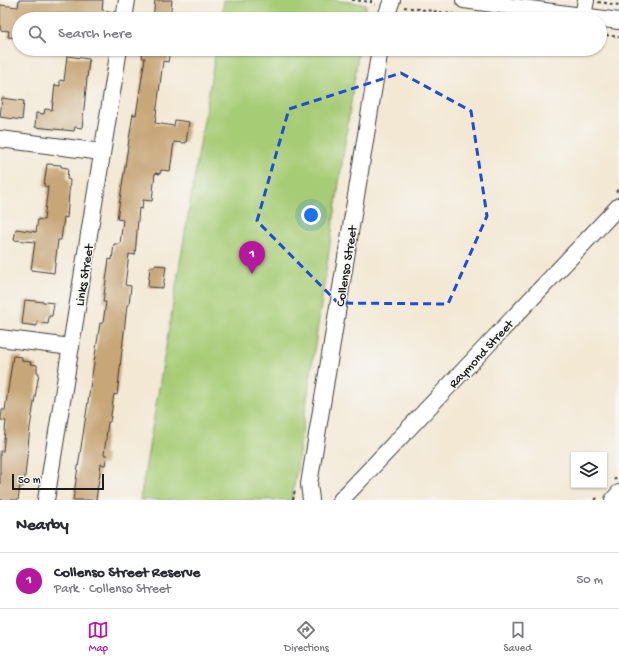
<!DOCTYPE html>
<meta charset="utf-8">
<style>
:root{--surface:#fff;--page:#f2f2f3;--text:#2b2b33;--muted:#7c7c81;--line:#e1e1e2;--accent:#b5179e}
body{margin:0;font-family:"Gochi Hand",sans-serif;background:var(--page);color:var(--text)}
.controls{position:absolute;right:12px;bottom:12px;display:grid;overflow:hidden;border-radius:0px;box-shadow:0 1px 3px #0004}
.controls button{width:36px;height:36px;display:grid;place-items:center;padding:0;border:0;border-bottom:1px solid var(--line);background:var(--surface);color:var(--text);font:20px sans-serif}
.scale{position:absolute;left:12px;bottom:10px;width:92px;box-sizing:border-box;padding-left:4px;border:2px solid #1c1c1c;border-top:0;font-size:11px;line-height:14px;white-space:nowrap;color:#1c1c1c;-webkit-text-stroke:3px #f6f6f2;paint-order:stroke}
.you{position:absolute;left:311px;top:215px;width:14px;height:14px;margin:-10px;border:3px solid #fff;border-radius:50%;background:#1a73e8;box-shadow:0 0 0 6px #1a73e833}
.badge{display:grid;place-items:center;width:26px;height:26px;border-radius:50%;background:var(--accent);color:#fff;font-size:13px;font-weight:700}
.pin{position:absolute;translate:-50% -33px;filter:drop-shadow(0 1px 2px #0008)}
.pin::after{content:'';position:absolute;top:21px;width:14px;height:12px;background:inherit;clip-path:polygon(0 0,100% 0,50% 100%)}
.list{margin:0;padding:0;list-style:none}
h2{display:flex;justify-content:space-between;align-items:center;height:52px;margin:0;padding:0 16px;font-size:17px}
h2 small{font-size:13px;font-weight:400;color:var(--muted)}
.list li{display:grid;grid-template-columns:26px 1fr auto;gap:12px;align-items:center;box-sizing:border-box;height:56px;padding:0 16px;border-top:1px solid var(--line)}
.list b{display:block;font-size:15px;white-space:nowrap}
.list p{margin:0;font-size:13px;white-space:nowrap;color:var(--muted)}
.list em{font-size:13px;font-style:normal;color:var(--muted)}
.icon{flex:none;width:22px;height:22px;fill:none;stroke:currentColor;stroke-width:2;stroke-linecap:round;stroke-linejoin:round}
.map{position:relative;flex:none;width:619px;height:500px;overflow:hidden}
.search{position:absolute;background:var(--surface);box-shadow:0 1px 3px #0004;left:12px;right:12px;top:12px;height:44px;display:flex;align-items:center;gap:10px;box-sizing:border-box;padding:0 14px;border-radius:22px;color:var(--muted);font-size:15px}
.sheet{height:108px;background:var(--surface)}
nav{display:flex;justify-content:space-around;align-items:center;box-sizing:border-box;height:56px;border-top:1px solid var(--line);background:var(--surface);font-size:11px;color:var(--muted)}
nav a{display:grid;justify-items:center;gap:2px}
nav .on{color:var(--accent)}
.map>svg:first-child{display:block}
.green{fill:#a7cc76;stroke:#627449}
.building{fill:#c7a677}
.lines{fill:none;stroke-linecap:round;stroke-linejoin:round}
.minor-casing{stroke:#3c3b38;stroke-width:18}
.path{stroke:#3c3b38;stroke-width:2;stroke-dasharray:3 3;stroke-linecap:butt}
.minor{stroke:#fff;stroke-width:16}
.marked{fill:none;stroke:#1d4ed8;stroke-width:3;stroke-dasharray:8 5;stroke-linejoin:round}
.labels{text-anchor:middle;stroke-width:3;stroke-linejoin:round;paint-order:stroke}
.street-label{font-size:13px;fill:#1c1c1c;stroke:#f6f6f2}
</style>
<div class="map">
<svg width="619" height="500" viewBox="0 0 619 500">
<rect width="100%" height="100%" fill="#f6f6f2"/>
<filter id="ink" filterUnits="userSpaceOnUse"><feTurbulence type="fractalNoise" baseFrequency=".025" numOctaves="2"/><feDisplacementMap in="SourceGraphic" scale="8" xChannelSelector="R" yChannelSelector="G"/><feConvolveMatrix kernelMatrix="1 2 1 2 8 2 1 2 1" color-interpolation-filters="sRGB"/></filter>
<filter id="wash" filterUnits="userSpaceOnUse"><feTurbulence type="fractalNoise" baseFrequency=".012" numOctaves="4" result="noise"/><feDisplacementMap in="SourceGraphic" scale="16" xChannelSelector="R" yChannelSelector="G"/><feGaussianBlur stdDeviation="0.9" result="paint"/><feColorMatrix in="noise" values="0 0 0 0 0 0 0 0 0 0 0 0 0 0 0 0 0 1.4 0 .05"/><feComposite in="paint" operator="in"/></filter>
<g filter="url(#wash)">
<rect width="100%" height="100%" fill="#f3e8d4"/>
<!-- green -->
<g class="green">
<path d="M224,0h109l33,4 -2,15h-143z"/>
<path d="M216,49h143l-67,451h-152z"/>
</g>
<g id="blocks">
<!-- building -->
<g class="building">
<path d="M19,0h84l-1,10 14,2 -1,7h-96v19l-11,-1 1,-6 -9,-1v-25l18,2z"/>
<path d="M155,0h17l-2,19h-17z"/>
<path d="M143,49h27l-2,13 -5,-1 -8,62 19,3 1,-6 14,2 -3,21 -12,-1 -4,29 -9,-1 -1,4 -5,-1 -3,28 -9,-1 -1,9 -3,-1 -4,47 -6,-1 -4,31 6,1 -2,19h-2l-10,90 -3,-1 -4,28h-2l-4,33h3l-2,10 -4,-1 -5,36h-23l27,-177h3l3,-21h-3l6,-43 3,1 2,-16h6l3,-24 -6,-1 15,-99 1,-6 3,1 9,-57h-3z"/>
<path d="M67,56l22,3 -7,69 -7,-1 -1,4 -39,-4 1,-14 8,1 1,-5 7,1 3,-25 5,1v-6l4,1z"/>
<path d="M2,98l22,3 -2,19 -22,-3z"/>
<path d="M47,164l14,1v2l7,1 -1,11 3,1 -3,38 -3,-1 -3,23h-3l-4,33 -23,-3 4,-28 -21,-2 2,-11 20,3 2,-13 6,1 4,-33 -4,-1z"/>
<path d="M155,265l11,1 -3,22 -15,-1 2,-20h4z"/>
<path d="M25,300l29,3 -2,13h-3l-1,8 -11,-2v4l-15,-2z"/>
<path d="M13,356l9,1v4l9,1 -1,2 7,1v7l2,1 -9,54 -6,59h-4l-2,14h-18v-49h3l3,-30 -5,-1 1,-10h3z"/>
</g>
</g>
</g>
<g filter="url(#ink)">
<use href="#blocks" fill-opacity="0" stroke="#3c3b38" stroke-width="1"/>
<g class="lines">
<!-- minor casing -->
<g class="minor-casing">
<g id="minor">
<path d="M464,0l155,21"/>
<path d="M583,16l3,-16"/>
<path d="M124,19l3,-19"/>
<path d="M385,19l7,-19"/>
<path d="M0,139l102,13"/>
<path d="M0,338l71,9"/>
<path d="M46,500l73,-451"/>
<path d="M311,500l-2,-16 71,-435"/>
<path d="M341,500l278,-294"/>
<path d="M613,500l6,-7"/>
</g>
</g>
<!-- path -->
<g class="path">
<path d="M352,0l19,2"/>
<path d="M371,0v2l4,2"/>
<path d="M598,2l21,3"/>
<path d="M404,7l85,12"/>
<path d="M600,34l19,3"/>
<path d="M616,192l3,-4"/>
<path d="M614,480l5,-5"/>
<path d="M293,500l2,-11"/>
<path d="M595,500l4,-4"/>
</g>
<!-- minor -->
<use href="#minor" class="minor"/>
</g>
</g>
<!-- marked area -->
<path class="marked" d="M401,73l70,38 16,105 -39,88 -110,-1 -81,-82 32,-112z"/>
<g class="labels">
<!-- street labels -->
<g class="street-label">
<text transform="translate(345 266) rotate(-81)" y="5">Collenso Street</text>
<text transform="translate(83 275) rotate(-81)" y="5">Links Street</text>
<text transform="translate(480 353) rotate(-47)" y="5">Raymond Street</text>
</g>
</g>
</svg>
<div class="controls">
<button><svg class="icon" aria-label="layers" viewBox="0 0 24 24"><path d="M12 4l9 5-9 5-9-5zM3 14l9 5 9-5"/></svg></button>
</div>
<div class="scale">50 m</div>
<div class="you"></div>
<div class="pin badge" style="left:252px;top:274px">1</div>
<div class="search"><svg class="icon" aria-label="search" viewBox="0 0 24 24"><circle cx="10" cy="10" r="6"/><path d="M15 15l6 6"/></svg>Search here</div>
</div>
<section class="sheet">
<h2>Nearby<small></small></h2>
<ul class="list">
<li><span class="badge">1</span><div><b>Collenso Street Reserve</b><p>Park · Collenso Street</p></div><em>50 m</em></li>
</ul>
</section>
<nav>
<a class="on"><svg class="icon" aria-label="map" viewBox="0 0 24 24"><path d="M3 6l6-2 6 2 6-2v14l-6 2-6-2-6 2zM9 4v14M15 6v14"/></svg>Map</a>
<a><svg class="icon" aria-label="directions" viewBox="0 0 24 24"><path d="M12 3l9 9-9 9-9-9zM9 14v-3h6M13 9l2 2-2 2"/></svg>Directions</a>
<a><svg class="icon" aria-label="saved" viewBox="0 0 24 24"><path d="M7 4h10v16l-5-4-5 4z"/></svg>Saved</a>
</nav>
